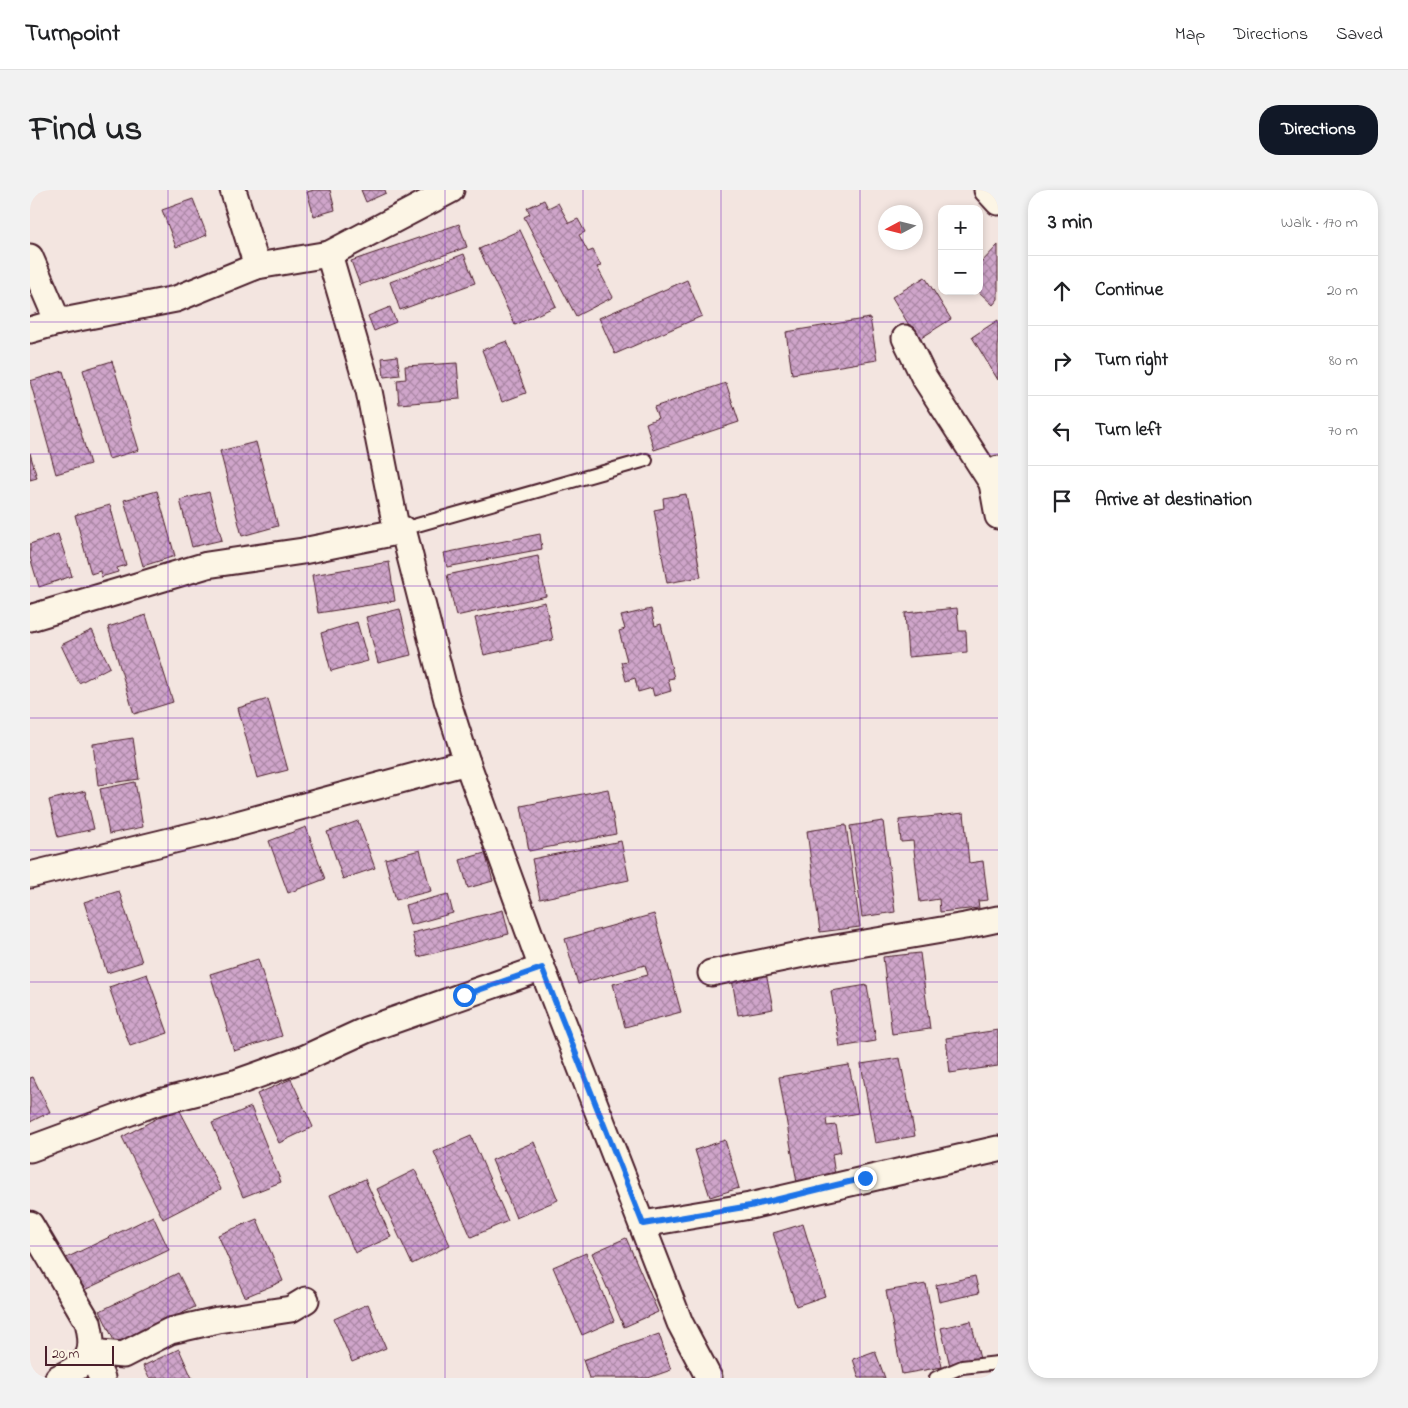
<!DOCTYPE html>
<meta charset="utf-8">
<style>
:root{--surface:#fff;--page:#f2f2f2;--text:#202124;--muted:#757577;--line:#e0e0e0;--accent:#111827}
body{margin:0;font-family:"Indie Flower",sans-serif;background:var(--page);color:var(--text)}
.controls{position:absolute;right:15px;top:15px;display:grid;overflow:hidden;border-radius:10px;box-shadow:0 2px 8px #0003}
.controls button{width:45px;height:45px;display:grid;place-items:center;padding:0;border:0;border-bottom:1px solid var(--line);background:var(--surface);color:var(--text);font:25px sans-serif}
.compass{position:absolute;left:848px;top:15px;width:45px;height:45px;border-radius:50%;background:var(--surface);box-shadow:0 2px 8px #0003;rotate:263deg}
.scale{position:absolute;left:15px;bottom:12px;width:69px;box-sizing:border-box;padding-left:5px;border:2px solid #4a1f2b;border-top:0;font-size:14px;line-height:18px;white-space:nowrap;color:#4a1f2b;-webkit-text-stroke:4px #fcf5e5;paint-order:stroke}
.stop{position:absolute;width:15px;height:15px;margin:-11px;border:4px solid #1a73e8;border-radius:50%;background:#fff}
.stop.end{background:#1a73e8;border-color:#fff;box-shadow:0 1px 5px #0008}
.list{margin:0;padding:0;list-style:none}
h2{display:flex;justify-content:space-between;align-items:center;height:65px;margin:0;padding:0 20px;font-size:21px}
h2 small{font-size:16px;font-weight:400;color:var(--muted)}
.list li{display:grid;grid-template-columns:32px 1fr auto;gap:15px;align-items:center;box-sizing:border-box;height:70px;padding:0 20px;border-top:1px solid var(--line)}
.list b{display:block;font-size:19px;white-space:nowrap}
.list em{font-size:16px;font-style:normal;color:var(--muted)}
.icon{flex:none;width:28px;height:28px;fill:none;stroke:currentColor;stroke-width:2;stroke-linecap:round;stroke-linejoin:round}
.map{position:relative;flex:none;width:968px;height:1188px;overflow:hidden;border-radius:20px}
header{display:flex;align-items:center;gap:30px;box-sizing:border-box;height:70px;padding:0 25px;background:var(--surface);border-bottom:1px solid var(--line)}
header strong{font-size:24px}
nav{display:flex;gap:28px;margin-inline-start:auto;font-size:18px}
.intro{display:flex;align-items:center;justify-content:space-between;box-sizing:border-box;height:120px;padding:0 30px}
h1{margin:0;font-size:35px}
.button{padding:12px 22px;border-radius:20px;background:var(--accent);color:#fff;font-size:18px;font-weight:700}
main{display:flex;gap:30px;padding:0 30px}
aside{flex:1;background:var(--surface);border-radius:20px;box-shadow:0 2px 8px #0003}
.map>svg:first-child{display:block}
.building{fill:url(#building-cross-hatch);stroke:#4a1f2b}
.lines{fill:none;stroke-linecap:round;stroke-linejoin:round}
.lane-casing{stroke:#4a1f2b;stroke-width:16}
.street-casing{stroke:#4a1f2b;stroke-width:29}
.lane{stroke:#fcf5e5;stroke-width:12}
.street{stroke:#fcf5e5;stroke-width:25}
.route{stroke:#1a73e8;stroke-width:6}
.grid{fill:none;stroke:#7b2cbf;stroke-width:1;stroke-opacity:0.55}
</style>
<header>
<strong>Turnpoint</strong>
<nav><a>Map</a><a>Directions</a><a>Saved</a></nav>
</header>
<div class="intro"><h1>Find us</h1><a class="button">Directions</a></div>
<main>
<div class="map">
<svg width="968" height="1188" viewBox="0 0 968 1188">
<defs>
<pattern id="building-cross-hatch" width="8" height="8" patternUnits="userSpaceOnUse" patternTransform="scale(1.25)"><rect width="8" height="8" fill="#cfa5ca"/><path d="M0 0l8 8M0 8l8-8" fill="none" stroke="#aa86a4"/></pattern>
</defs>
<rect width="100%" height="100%" fill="#f3e5e0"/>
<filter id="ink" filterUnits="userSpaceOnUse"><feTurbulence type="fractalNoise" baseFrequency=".02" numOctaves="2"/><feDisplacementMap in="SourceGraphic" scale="10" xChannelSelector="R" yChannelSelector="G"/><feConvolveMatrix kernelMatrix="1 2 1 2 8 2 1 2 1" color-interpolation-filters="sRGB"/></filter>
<g filter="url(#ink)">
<!-- building -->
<g class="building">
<path d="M284,0h16l5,20 -21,6 -7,-24z"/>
<path d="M331,0h24l1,3 -20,9z"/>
<path d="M163,9l14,36 -31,12 -14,-37z"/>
<path d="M514,10l4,8 10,-5 11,20 9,-4 7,13 -6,3 9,17 5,-2 8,16 -4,1 16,30 -37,19 -52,-99 6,-3 -3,-6z"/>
<path d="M429,34l8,23 -107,38 -9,-24z"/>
<path d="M490,40l36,76 -41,19 -36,-76z"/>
<path d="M968,55v54l-5,6 -15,-14 1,-26z"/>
<path d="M434,64l11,29 -75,27 -10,-28z"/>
<path d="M895,87l26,42 -33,21 -26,-43z"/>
<path d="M657,90l15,36 -87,38 -16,-36z"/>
<path d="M360,117l6,15 -22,9 -6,-15z"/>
<path d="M840,128l7,42 -85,14 -6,-42z"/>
<path d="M968,130v60l-26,-43z"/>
<path d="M477,151l19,52 -24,9 -20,-52z"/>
<path d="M367,166l3,19 -16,2 -2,-19z"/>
<path d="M82,171l27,89 -30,9 -26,-89z"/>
<path d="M427,173l3,36 -61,5 -2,-24 9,-1 -1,-13z"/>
<path d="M33,181l27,93 -34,10 -26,-93z"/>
<path d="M696,193l13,39 -85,28 -8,-27 12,-5 -4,-11z"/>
<path d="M226,252l22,84 -36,10 -22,-85z"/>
<path d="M0,263l7,25 -7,2z"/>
<path d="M127,301l18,65 -32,10 -19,-66z"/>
<path d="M179,302l13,48 -30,7 -12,-47z"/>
<path d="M656,304l15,83 -34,6 -13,-73 10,-2 -1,-10z"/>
<path d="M80,315l16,60 -9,3 1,4 -17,5 -1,-6 -9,3 -16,-59z"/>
<path d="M28,344l14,42 -33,11 -9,-30v-13z"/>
<path d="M510,344l2,15 -95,18 -3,-14z"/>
<path d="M508,366l8,40 -90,20 -9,-41z"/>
<path d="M359,372l6,39 -77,12 -6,-38z"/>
<path d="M515,412l8,38 -69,15 -9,-37z"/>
<path d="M927,418l2,23h7l1,21 -59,5 -3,-44z"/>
<path d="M370,419l11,46 -33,8 -12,-46z"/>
<path d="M621,419l4,17 6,-2 13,54 -6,1 3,12 -17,5 -2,-8 -14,4 -3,-14 -9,3 -5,-19 6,-1 -8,-30 6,-2 -4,-13z"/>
<path d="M116,425l27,87 -39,12 -26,-87z"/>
<path d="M327,432l11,39 -37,10 -10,-38z"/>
<path d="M62,440l18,37 -31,16 -18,-38z"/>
<path d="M238,509l20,71 -31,8 -19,-70z"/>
<path d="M103,548l6,41 -41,6 -5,-41z"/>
<path d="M105,592l8,45 -34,7 -9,-45z"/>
<path d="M578,599l8,45 -87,17 -8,-45z"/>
<path d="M55,601l9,38 -36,8 -9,-37z"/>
<path d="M934,623l5,50 14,-2 5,39 -10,1 1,7 -39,4 -1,-13 -19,3 -7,-61 -12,1 -2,-22z"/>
<path d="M328,631l17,47 -32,11 -16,-47z"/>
<path d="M853,631l12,91 -33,5 -12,-91z"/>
<path d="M816,635l14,102 -40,5 -13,-101z"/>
<path d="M276,637l19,52 -37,14 -19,-52z"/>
<path d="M591,651l8,39 -89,19 -8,-40z"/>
<path d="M390,660l11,41 -35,9 -11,-41z"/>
<path d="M455,663l8,28 -25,7 -8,-28z"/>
<path d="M89,701l23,71 -35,11 -23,-71z"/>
<path d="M418,704l5,19 -43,12 -5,-20z"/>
<path d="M473,720l6,24 -91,23 -6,-24z"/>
<path d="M624,724l27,98 -56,15 -12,-43 35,-9 -3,-10 -67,19 -13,-45z"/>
<path d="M890,763l10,76 -38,5 -9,-77z"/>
<path d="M228,769l24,77 -48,15 -24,-77z"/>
<path d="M736,782l7,37 -35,6 -6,-36z"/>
<path d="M117,784l21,59 -38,13 -21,-59z"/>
<path d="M837,795l9,56 -36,6 -9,-56z"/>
<path d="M968,840v36l-48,7 -4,-35z"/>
<path d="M870,868l15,78 -40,7 -14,-79z"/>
<path d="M819,875l9,48 -32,6 1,7 9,-1 5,27 -9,2 3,22 -38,7 -18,-106z"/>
<path d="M3,887l17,35 -20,10v-44z"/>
<path d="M261,889l22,48 -34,16 -22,-49z"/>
<path d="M148,917l43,82 -58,30 -41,-82z"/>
<path d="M221,917l30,75 -38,15 -31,-74z"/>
<path d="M441,946l37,85 -37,16 -37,-85z"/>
<path d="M695,950l14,48 -29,9 -15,-47z"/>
<path d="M504,952l24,58 -42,18 -24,-58z"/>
<path d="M385,980l35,75 -38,19 -35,-75z"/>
<path d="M335,989l26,58 -36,16 -25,-58z"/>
<path d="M123,1026l16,34 -89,42 -16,-33z"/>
<path d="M227,1029l26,62 -38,16 -27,-62z"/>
<path d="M773,1034l22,72 -29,10 -23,-73z"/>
<path d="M596,1048l32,74 -34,15 -32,-74z"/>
<path d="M556,1063l28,68 -32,14 -29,-68z"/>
<path d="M148,1083l17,34 -79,38 -16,-34z"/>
<path d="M945,1086l4,17 -40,9 -3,-17z"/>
<path d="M896,1094l16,83 -40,7 -16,-83z"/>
<path d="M338,1114l18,44 -34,14 -18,-43z"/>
<path d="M941,1131l9,38 -30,7 -9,-38z"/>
<path d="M629,1144l12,36 -23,8h-59l-6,-18z"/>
<path d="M149,1159l13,29h-43l-6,-12z"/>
<path d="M845,1161l10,27h-26l-6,-19z"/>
</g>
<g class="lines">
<!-- lane casing -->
<g class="lane-casing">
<g id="lane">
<path d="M373,339l243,-69"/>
<path d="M906,1188l26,-11 36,-4"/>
</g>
</g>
<!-- street casing -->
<g class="street-casing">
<g id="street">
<path d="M203,0l24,76"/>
<path d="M957,0l11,12"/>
<path d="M299,64l40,137 28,141 6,-3 44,171 20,62 75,206 138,355 29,55"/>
<path d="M0,67l28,65"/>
<path d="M0,140l28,-8 118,-23 81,-33 72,-12 122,-64"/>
<path d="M875,148l19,39 68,106"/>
<path d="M968,279l-6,14 6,33"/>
<path d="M0,428l177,-53 96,-14 94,-19"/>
<path d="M0,685l185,-45 252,-68"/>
<path d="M681,783l107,-22 147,-25 33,-7"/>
<path d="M0,959l125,-46 83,-21 67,-24 61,-28 176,-62"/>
<path d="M0,1034l58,98c8,35 0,41 -30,56"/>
<path d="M613,1034l107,-18 248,-57"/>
<path d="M72,1188l-12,-26 33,3 47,-24 48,-11 73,-11 15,-9"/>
</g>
</g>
<!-- lane -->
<use href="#lane" class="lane"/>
<!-- street -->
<use href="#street" class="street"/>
</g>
</g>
<g class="lines" filter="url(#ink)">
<!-- route -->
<path class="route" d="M434,805l78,-27 101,256 107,-18 115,-28"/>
</g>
<!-- grid -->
<path class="grid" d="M138,0v1188M277,0v1188M415,0v1188M553,0v1188M691,0v1188M830,0v1188M0,132h968M0,264h968M0,396h968M0,528h968M0,660h968M0,792h968M0,924h968M0,1056h968"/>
</svg>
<div class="controls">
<button>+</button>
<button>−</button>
</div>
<svg class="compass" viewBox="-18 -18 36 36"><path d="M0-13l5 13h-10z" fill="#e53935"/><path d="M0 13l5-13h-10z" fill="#757577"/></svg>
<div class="scale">20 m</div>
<div class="stop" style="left:434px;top:805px"></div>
<div class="stop end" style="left:835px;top:988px"></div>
</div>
<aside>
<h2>3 min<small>Walk · 170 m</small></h2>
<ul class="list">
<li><svg class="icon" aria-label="ahead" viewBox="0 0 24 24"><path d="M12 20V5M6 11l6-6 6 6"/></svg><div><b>Continue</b></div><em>20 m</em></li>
<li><svg class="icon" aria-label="right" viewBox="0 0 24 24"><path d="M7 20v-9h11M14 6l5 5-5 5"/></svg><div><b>Turn right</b></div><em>80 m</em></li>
<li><svg class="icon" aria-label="left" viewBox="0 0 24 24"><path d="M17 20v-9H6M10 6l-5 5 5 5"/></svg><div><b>Turn left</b></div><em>70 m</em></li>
<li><svg class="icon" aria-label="arrive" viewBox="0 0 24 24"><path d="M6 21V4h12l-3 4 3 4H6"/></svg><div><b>Arrive at destination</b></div></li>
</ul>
</aside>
</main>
